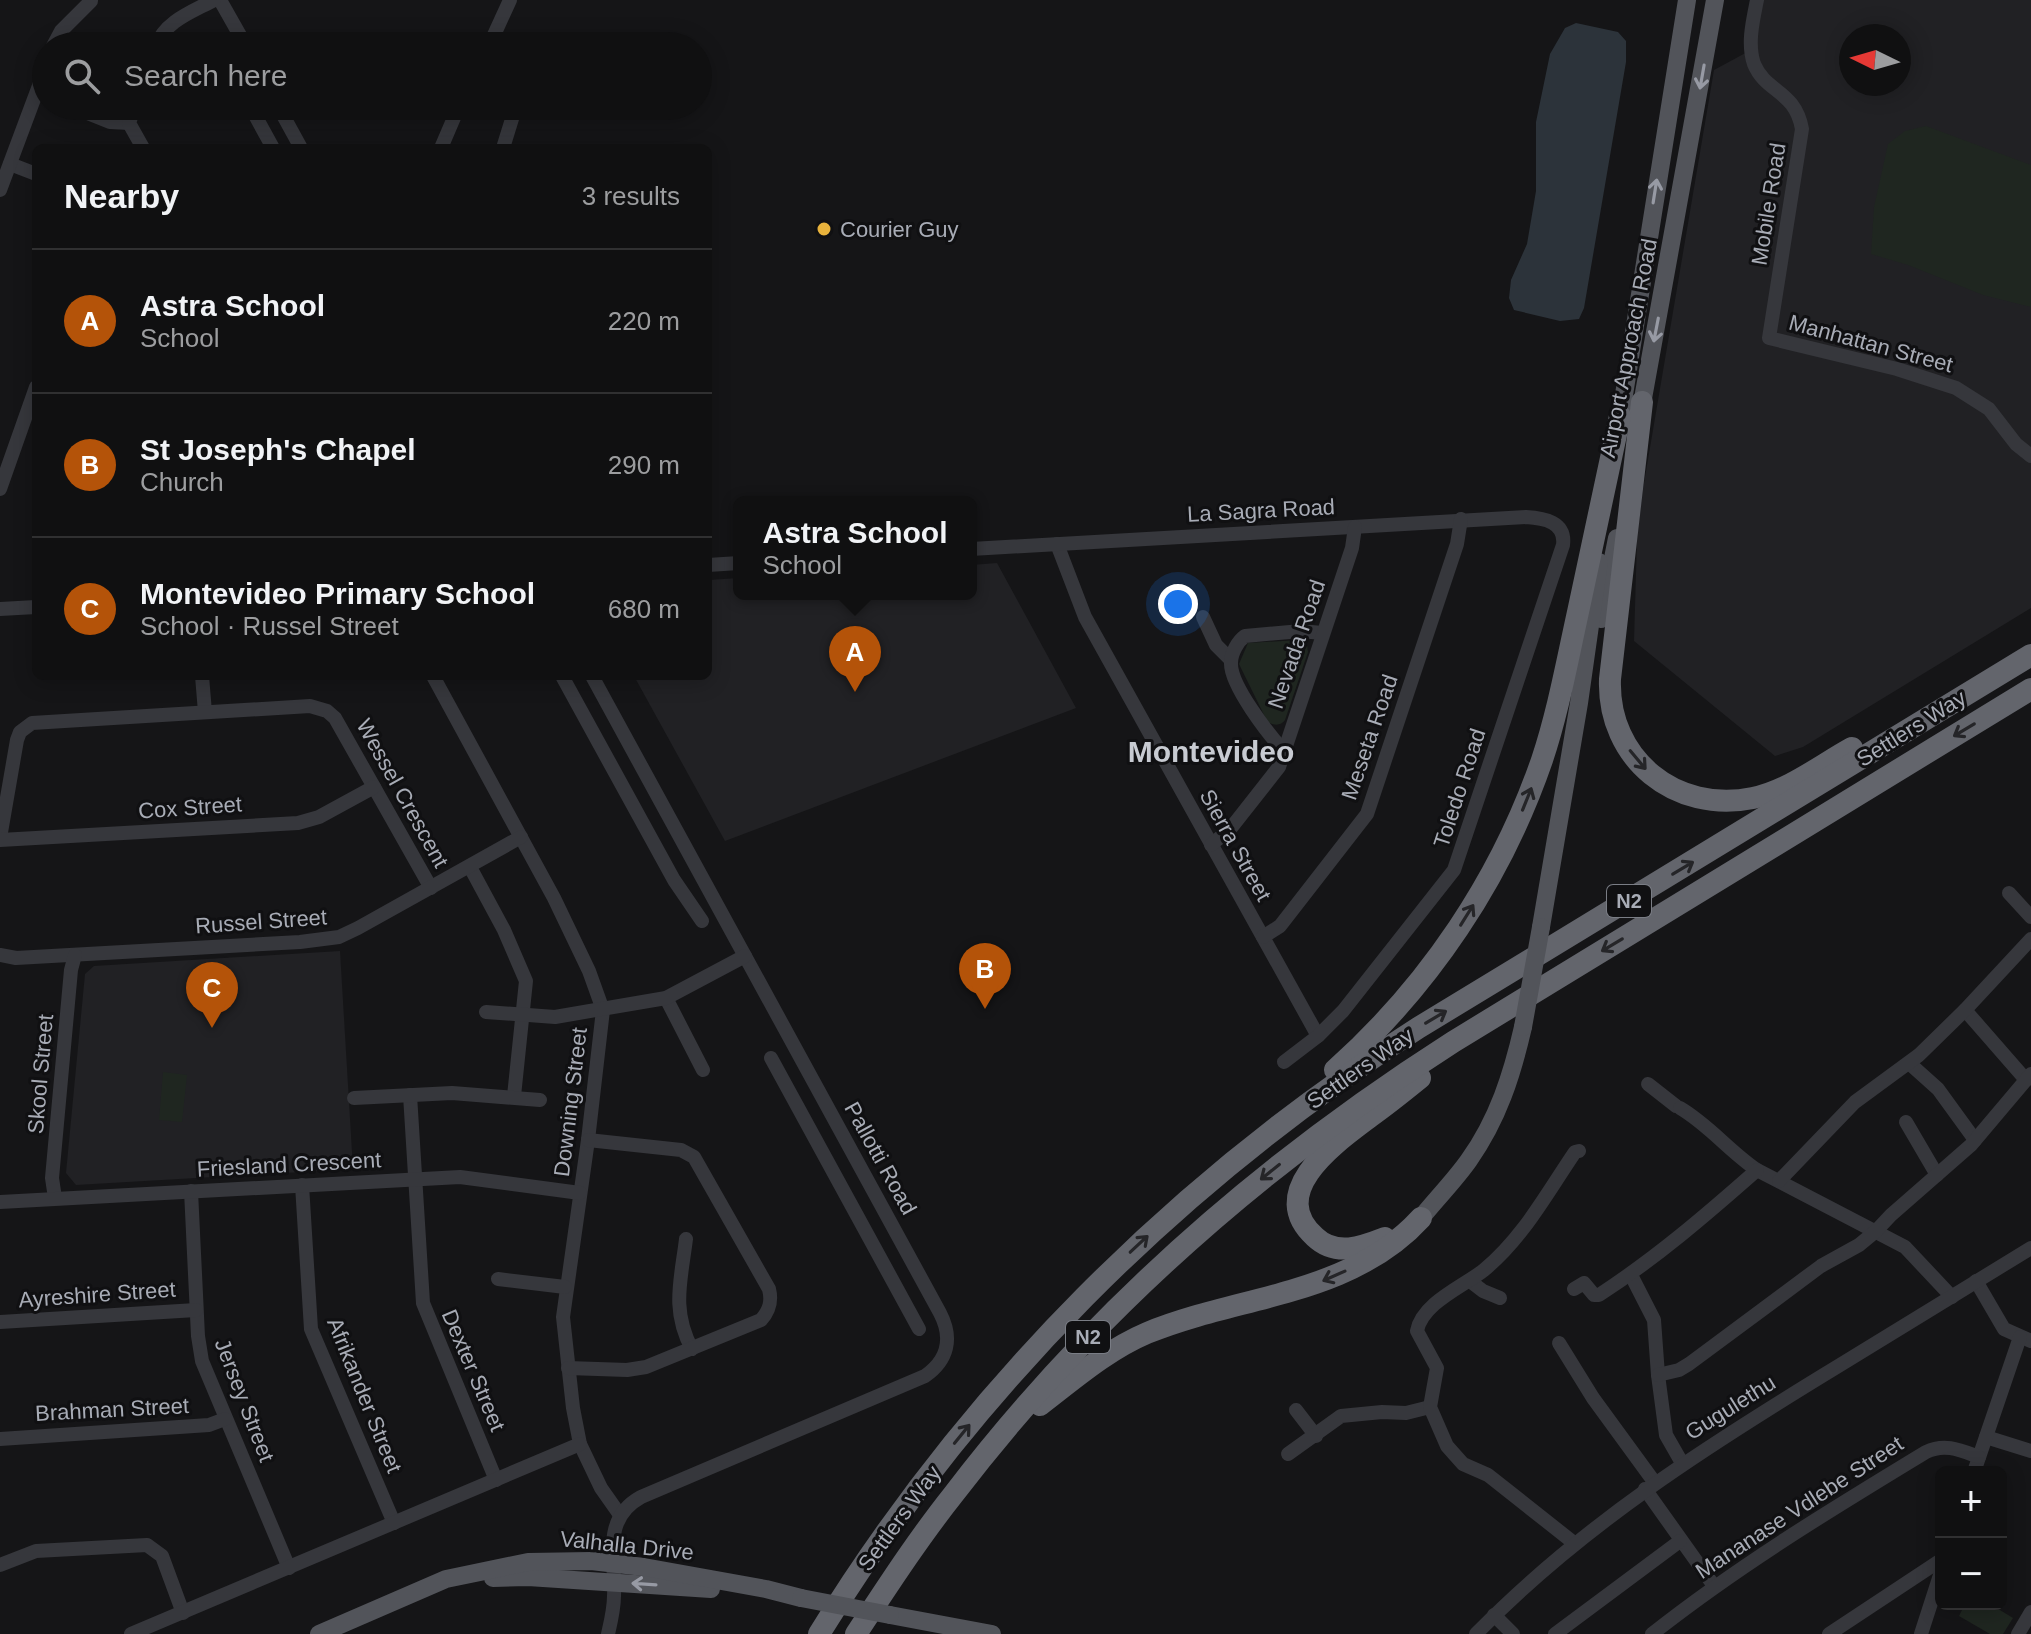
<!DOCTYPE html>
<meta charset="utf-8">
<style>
:root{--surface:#101011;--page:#19191a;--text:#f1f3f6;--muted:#9c9d9f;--line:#303031;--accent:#b45309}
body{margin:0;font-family:Arial,sans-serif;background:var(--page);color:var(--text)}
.controls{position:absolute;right:24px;bottom:24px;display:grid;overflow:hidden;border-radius:12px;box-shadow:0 4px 20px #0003}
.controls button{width:72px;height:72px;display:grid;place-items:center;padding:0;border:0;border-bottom:2px solid var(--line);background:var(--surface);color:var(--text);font:40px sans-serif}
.compass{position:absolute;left:1839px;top:24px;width:72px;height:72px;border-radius:50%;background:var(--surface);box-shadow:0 4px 20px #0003;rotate:275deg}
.you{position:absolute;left:1178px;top:604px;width:28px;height:28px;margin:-20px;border:6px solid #fff;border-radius:50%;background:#1a73e8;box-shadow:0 0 0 12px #1a73e833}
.badge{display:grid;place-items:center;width:52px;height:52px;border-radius:50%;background:var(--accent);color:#fff;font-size:26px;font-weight:700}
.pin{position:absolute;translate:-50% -66px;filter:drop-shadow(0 2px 4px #0008)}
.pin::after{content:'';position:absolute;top:42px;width:28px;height:24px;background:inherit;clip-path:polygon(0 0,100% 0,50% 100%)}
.popup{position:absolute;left:733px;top:496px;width:244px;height:104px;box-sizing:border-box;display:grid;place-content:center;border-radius:12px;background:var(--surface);filter:drop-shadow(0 2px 6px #0005);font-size:26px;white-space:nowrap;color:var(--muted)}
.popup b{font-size:30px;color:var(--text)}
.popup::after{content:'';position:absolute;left:50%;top:100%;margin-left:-16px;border:16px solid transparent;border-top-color:var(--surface)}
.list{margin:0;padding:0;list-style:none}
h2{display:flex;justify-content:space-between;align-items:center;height:104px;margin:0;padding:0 32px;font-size:34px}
h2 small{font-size:26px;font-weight:400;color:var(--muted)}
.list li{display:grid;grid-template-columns:52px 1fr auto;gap:24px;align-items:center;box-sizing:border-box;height:144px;padding:0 32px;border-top:2px solid var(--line)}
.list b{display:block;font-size:30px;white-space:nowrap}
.list p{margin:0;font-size:26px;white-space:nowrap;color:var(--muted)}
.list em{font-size:26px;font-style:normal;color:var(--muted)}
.icon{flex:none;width:44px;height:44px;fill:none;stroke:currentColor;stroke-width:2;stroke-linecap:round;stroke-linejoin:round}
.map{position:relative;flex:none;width:2031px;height:1634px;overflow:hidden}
.search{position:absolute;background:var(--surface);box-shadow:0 4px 20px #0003;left:32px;top:32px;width:680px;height:88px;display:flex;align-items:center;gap:20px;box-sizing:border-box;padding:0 28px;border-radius:44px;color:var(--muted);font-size:30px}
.panel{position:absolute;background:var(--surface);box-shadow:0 4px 20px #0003;left:32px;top:144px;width:680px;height:536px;border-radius:12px}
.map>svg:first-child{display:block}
.built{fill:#212124;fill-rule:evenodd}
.green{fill:#1f2620}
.water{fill:#2c333a}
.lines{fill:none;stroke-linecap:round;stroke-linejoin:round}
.minor{stroke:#36373c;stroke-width:14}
.major{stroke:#52545a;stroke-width:18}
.highway{stroke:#63656c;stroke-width:22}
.major-bridge{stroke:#52545a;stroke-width:18}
.oneway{stroke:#979aa4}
.oneway2{stroke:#252528}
.poi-dot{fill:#e8b23c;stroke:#101012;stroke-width:3}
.labels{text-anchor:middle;stroke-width:6;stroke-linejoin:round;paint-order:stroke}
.shield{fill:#101012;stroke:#7a7d85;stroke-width:2}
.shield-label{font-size:20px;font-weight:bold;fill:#a8acb6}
.street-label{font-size:22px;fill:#a8acb6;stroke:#101012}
.poi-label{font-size:22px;fill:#a8acb6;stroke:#101012;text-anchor:start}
.district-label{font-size:30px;font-weight:bold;fill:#c8cbd2;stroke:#101012}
</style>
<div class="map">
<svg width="2031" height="1634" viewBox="0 0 2031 1634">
<rect width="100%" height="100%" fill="#151517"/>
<!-- built -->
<g class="built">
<path d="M1758,0h273v608l-228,139 -28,9 -141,-115 3,-102 6,-50 71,-419 37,-20zM1851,36h48v48h-48z"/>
<path d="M997,563l79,145 -351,133 -91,-165h74v-96l31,-2v16h232v-29z"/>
<path d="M340,951l13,218 -277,16 -10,-12 19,-199 9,-8z"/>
</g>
<!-- green -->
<g class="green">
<path d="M1926,126l105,39v142l-48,-12 -75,-30 -37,-11 3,-47 14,-63 17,-13z"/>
<path d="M1300,640l7,5 1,7 -23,68c-4,6 -12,6 -18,1l-28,-57 9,-21z"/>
<path d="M163,1072l24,3 -5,47 -23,-2z"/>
<path d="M1965,1604h25l23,14 -10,16h-13l-31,-18z"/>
</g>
<!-- water -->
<path class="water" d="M1576,23l42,9 8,9v21l-42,246 -5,11 -19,2 -46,-11 -5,-12 2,-18 16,-36 9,-53v-69l14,-68 15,-26z"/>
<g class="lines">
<!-- minor -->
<g class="minor">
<path d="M220,0l26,46"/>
<path d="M1757,0c-4,20 -10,44 -3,64 12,29 41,26 48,65l-33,209 128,31 59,19 33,21 27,35 15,12"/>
<path d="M53,46l8,-15 30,-30"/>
<path d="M156,46c9,-25 36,-34 58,-46"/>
<path d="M489,46l21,-46"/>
<path d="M70,106l40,16 19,1"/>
<path d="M135,106l-6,17 14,25"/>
<path d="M250,106l23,42"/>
<path d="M278,106l23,42"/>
<path d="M441,148l18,-42"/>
<path d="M503,148l13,-42"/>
<path d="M10,164l26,10"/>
<path d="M0,190l46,-123"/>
<path d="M0,489l36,-102"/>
<path d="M1057,544l28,73 233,419"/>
<path d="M971,549l555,-32c18,1 40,5 37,28l-109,325 -111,141 -25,25 -34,26"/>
<path d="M708,565l31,-2"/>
<path d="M0,609l36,-2"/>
<path d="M1203,617l13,28 15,15"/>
<path d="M202,676l3,36"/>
<path d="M433,676l121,222 35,73 14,39 -15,130 -25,177 10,91 7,36 21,44 19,27"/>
<path d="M562,676l112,204 28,41"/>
<path d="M592,676l348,637c13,25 8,47 -15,63l-284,121c-40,22 -25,62 -27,99 0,13 -3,25 -6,38"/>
<path d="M1284,751c-15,-16 -54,-66 -53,-88 0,-10 7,-22 14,-27l56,-5 21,2"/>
<path d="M0,838l17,-98 3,-8 12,-9 278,-17 17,5 8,7 96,170"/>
<path d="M0,840l298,-17 21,-6 55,-30"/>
<path d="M1211,845l20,-17 48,-61 73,-219 3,-21"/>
<path d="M470,867l34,63 22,51 -12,115"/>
<path d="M2009,893l22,24"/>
<path d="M1263,937l17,-11 87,-112 90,-270 4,-25"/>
<path d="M0,955l16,3 284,-16 39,-5 19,-9 163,-91"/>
<path d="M666,998l37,72"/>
<path d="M1965,1010l61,70"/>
<path d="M486,1012l69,5 111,-19 79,-42"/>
<path d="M771,1058l148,271"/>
<path d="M1909,1063l29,26 37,51"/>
<path d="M1648,1084l28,22"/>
<path d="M410,1095l13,208 73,177"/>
<path d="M354,1098l98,-5 88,7"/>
<path d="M1680,1108c29,17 49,43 77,62l148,77 47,50"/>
<path d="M1906,1122l31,53"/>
<path d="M1779,1181l76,-79 64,-47 46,-45 66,-71"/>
<path d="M302,1185l9,144 83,194"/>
<path d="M191,1191l7,145 4,25 87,207"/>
<path d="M55,1198l-3,-20 19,-208 4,-15"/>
<path d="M0,1202l460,-25 120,16"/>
<path d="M686,1239c-5,41 -15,71 6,110"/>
<path d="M1631,1275l23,45 4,55 8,60 16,28"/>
<path d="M498,1279l67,8"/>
<path d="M1470,1281l13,10 17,7"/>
<path d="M1976,1281l28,48 27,12"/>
<path d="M1574,1289l10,-6 10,12h5c57,-37 107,-80 158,-125"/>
<path d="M0,1322l196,-12"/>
<path d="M1559,1343l34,55 62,85"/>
<path d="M568,1368l59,2 19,-3 115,-47c9,-10 11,-19 8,-31l-75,-132 -13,-7 -93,-10"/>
<path d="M1658,1375l21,-5 10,-6 132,-98 38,-21 17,-14 15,-16 80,-70 60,-71"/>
<path d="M1296,1410l20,26"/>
<path d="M1986,1437l45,14"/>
<path d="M0,1439l209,-14 16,-6"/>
<path d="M1288,1454l53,-38 41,-4 24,1 24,-6"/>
<path d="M1974,1472l46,-135"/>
<path d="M1645,1489l69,97"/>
<path d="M1574,1543l-86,-68 -25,-11 -16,-18 -17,-39 7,-39 -20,-37c5,-28 47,-45 67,-61 39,-32 63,-77 91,-118l4,-1"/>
<path d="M0,1565l36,-14 111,-6 15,11 21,57"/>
<path d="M1494,1615l19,19"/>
<path d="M131,1634l449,-190"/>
<path d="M1476,1634c106,-109 234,-190 364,-269 64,-39 127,-78 191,-117"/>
<path d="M1555,1634l125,-93"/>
<path d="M1652,1634c86,-68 180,-125 274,-182 19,-9 34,-2 53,5"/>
<path d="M1829,1634l112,-74"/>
<path d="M1921,1634l20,-62"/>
<path d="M2018,1634l13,-22"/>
</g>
<!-- major -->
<g class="major">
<path d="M1640,415l75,-415"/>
<path d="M1619,426l68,-426"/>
<path d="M1601,619l16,-81"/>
<path d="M1541,927l38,-224 20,-141"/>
<path d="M1421,1218c16,-20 34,-38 48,-58 29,-41 43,-85 54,-133"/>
<path d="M493,1578l35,-1 183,12"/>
<path d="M890,1615l102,19"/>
<path d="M319,1634l127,-55 82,-17 63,-1 53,6 122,22 35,9"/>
</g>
<!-- highway -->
<g class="highway">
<path d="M1642,402l-32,277c-3,80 66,135 143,119 35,-7 68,-33 99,-50"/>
<path d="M1335,1070c94,-84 166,-191 207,-310 16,-48 25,-98 36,-148 14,-65 28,-130 42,-196"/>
<path d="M1385,1238c-23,9 -49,19 -70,-1 -51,-46 23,-96 56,-121 17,-12 33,-25 49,-38"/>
<path d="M1040,1405c34,-26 67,-55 107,-72 92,-38 203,-37 274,-115"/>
<path d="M819,1634c150,-244 358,-452 599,-606l613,-373"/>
<path d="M856,1634c31,-47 62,-95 97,-139 138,-181 309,-331 500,-453l578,-353"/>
</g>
<!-- major-bridge -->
<g class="major-bridge">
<path d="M1523,1027l18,-100"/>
<path d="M801,1598l89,17"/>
</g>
</g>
<!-- one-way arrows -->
<defs><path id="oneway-shaft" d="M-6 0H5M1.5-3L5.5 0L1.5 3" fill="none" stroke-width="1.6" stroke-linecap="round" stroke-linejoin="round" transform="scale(2)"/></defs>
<g class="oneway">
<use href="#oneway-shaft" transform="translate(1702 77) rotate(100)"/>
<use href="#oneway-shaft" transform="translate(1655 191) rotate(-81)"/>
<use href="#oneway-shaft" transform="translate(1656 330) rotate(101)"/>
<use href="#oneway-shaft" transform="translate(644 1584) rotate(-176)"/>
</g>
<g class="oneway2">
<use href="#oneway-shaft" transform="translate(1964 730) rotate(149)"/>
<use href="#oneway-shaft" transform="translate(1638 760) rotate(50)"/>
<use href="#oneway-shaft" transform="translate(1527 799) rotate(-68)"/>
<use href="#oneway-shaft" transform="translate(1683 868) rotate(-31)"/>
<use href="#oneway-shaft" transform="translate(1467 915) rotate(-58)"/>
<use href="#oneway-shaft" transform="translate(1612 945) rotate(149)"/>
<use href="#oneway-shaft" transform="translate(1436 1017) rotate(-31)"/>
<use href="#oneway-shaft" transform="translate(1270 1172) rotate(141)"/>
<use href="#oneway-shaft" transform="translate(1139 1244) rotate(-43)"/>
<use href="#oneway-shaft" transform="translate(1334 1276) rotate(156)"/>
<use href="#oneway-shaft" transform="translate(962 1434) rotate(-51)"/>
</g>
<!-- markers -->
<circle class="poi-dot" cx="824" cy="229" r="8"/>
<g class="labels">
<!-- shield labels -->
<g class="shield">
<rect x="1607" y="885" width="44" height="32" rx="6"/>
<rect x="1066" y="1321" width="44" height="32" rx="6"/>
</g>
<g class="shield-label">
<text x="1629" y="908">N2</text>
<text x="1088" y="1344">N2</text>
</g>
<!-- street labels -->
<g class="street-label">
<text transform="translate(1768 204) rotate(-81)" y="8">Mobile Road</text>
<text transform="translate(1871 343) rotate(15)" y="8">Manhattan Street</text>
<text transform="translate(1628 348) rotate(-79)" y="8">Airport Approach Road</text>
<text transform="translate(1261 510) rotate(-3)" y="8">La Sagra Road</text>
<text transform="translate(1296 644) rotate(-71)" y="8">Nevada Road</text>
<text transform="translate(1911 728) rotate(-32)" y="8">Settlers Way</text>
<text transform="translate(1369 737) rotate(-71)" y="8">Meseta Road</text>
<text transform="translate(1459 788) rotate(-72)" y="8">Toledo Road</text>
<text transform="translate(403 793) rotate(61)" y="8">Wessel Crescent</text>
<text transform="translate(190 807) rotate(-4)" y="8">Cox Street</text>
<text transform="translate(1236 845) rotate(61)" y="8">Sierra Street</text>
<text transform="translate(261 921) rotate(-4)" y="8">Russel Street</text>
<text transform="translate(1360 1068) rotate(-35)" y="8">Settlers Way</text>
<text transform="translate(40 1074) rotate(-85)" y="8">Skool Street</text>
<text transform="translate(570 1102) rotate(-83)" y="8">Downing Street</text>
<text transform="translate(881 1158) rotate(61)" y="8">Pallotti Road</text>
<text transform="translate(289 1164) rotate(-3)" y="8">Friesland Crescent</text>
<text transform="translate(97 1294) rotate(-4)" y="8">Ayreshire Street</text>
<text transform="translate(474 1370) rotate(67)" y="8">Dexter Street</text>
<text transform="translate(365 1395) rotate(68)" y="8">Afrikander Street</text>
<text transform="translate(245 1400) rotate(69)" y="8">Jersey Street</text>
<text transform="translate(1730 1407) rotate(-32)" y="8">Gugulethu</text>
<text transform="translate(112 1409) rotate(-3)" y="8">Brahman Street</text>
<text transform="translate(1799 1507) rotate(-33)" y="8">Mananase Vdlebe Street</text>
<text transform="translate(899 1518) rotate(-54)" y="8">Settlers Way</text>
<text transform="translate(627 1545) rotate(6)" y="8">Valhalla Drive</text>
</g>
<!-- poi labels -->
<g class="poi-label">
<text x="840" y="237">Courier Guy</text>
</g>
<!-- district labels -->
<g class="district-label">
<text x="1211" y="762">Montevideo</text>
</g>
</g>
</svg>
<div class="controls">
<button>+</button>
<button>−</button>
</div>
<svg class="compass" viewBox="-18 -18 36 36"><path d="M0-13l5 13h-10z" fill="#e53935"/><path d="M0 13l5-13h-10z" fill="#9c9d9f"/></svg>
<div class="you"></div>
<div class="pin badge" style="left:855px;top:692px">A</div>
<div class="popup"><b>Astra School</b>School</div>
<div class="pin badge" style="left:985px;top:1009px">B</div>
<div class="pin badge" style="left:212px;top:1028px">C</div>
<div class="search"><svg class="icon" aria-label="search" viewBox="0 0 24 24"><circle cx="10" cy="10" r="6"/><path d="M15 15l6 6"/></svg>Search here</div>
<section class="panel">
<h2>Nearby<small>3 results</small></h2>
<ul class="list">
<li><span class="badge">A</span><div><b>Astra School</b><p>School</p></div><em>220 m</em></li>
<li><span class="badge">B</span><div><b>St Joseph's Chapel</b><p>Church</p></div><em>290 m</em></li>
<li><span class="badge">C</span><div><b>Montevideo Primary School</b><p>School · Russel Street</p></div><em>680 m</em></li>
</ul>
</section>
</div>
